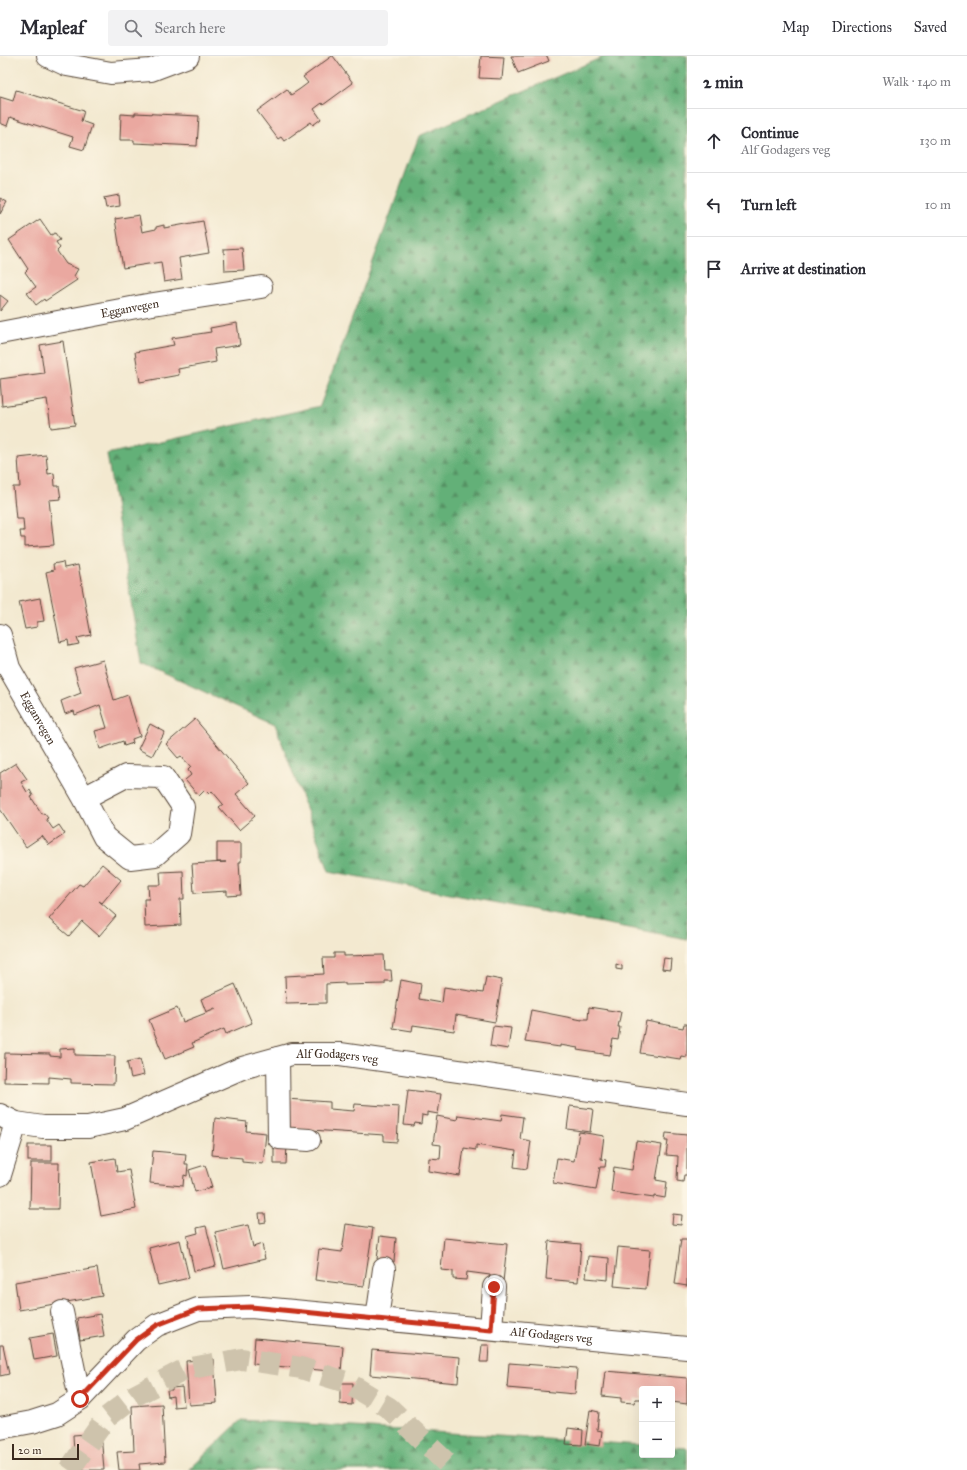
<!DOCTYPE html>
<meta charset="utf-8">
<style>
:root{--surface:#fff;--page:#f2f2f3;--text:#2b2b33;--muted:#7c7c81;--line:#e1e1e2}
body{margin:0;font-family:"IM FELL Great Primer",serif;background:var(--page);color:var(--text)}
.controls{position:absolute;right:12px;bottom:12px;display:grid;overflow:hidden;border-radius:4px;box-shadow:0 4px 16px #0002}
.controls button{width:36px;height:36px;display:grid;place-items:center;padding:0;border:0;border-bottom:1px solid var(--line);background:var(--surface);color:var(--text);font:20px sans-serif}
.scale{position:absolute;left:12px;bottom:10px;width:67px;box-sizing:border-box;padding-left:4px;border:2px solid #3b2a1e;border-top:0;font-size:11px;line-height:14px;white-space:nowrap;color:#3b2a1e;-webkit-text-stroke:3px #fcf5e5;paint-order:stroke}
.stop{position:absolute;width:12px;height:12px;margin:-9px;border:3px solid #c8321e;border-radius:50%;background:#fff}
.stop.end{background:#c8321e;border-color:#fff;box-shadow:0 1px 4px #0008}
.list{margin:0;padding:0;list-style:none}
h2{display:flex;justify-content:space-between;align-items:center;height:52px;margin:0;padding:0 16px;font-size:17px}
h2 small{font-size:13px;font-weight:400;color:var(--muted)}
.list li{display:grid;grid-template-columns:26px 1fr auto;gap:12px;align-items:center;box-sizing:border-box;height:64px;padding:0 16px;border-top:1px solid var(--line)}
.list b{display:block;font-size:15px;white-space:nowrap}
.list p{margin:0;font-size:13px;white-space:nowrap;color:var(--muted)}
.list em{font-size:13px;font-style:normal;color:var(--muted)}
.icon{flex:none;width:22px;height:22px;fill:none;stroke:currentColor;stroke-width:2;stroke-linecap:round;stroke-linejoin:round}
.map{position:relative;flex:none;width:687px;height:1414px;overflow:hidden}
header{display:flex;align-items:center;gap:24px;box-sizing:border-box;height:56px;padding:0 20px;background:var(--surface);border-bottom:1px solid var(--line)}
header strong{font-size:19px}
nav{display:flex;gap:22px;margin-inline-start:auto;font-size:14px}
.search{width:280px;height:36px;background:var(--page);display:flex;align-items:center;gap:10px;box-sizing:border-box;padding:0 14px;border-radius:4px;color:var(--muted);font-size:15px}
main{display:flex}
aside{flex:1;background:var(--surface)}
.map>svg:first-child{display:block}
.forest{fill:url(#forest-firs);stroke:#506d4b}
.building{fill:#eaa8a0}
.lines{fill:none;stroke-linecap:round;stroke-linejoin:round}
.minor-tunnel{stroke:#cec3ac;stroke-width:22;stroke-dasharray:22 11;stroke-linecap:butt}
.minor-casing{stroke:#574739;stroke-width:24}
.minor{stroke:#fff;stroke-width:22}
.route{stroke:#c8321e;stroke-width:5}
.labels{text-anchor:middle;stroke-width:3;stroke-linejoin:round;paint-order:stroke}
.street-label{font-size:12px;fill:#3b2a1e;stroke:#fcf5e5}
</style>
<header>
<strong>Mapleaf</strong>
<div class="search"><svg class="icon" aria-label="search" viewBox="0 0 24 24"><circle cx="10" cy="10" r="6"/><path d="M15 15l6 6"/></svg>Search here</div>
<nav><a>Map</a><a>Directions</a><a>Saved</a></nav>
</header>
<main>
<div class="map">
<svg width="687" height="1414" viewBox="0 0 687 1414">
<defs>
<pattern id="forest-firs" width="22" height="20" patternUnits="userSpaceOnUse"><rect width="22" height="20" fill="#64b078"/><path d="M5 1l3.5 6h-7zM16 11l3.5 6h-7z" fill="#548f62"/></pattern>
</defs>
<rect width="100%" height="100%" fill="#fcf5e5"/>
<filter id="ink" filterUnits="userSpaceOnUse"><feTurbulence type="fractalNoise" baseFrequency=".025" numOctaves="2"/><feDisplacementMap in="SourceGraphic" scale="8" xChannelSelector="R" yChannelSelector="G"/><feConvolveMatrix kernelMatrix="1 2 1 2 8 2 1 2 1" color-interpolation-filters="sRGB"/></filter>
<filter id="wash" filterUnits="userSpaceOnUse"><feTurbulence type="fractalNoise" baseFrequency=".012" numOctaves="4" result="noise"/><feDisplacementMap in="SourceGraphic" scale="16" xChannelSelector="R" yChannelSelector="G"/><feGaussianBlur stdDeviation="0.9" result="paint"/><feColorMatrix in="noise" values="0 0 0 0 0 0 0 0 0 0 0 0 0 0 0 0 0 1.4 0 .05"/><feComposite in="paint" operator="in"/></filter>
<g filter="url(#wash)">
<rect width="100%" height="100%" fill="#f3e9d0"/>
<!-- forest -->
<g class="forest">
<path d="M605,0h82v883l-358,-68 -54,-147 -134,-61 -34,-209 213,-48 99,-270z"/>
<path d="M241,1364l401,25v10h30v-8l15,1v22h-498z"/>
</g>
<g id="blocks">
<!-- building -->
<g class="building">
<path d="M332,0h1l20,27 -30,22 -1,-2 -8,6 7,10 -8,6 -2,-3 -27,19 -3,-4 -3,2 -21,-28 30,-22 4,6 9,-6 8,-6 -5,-6z"/>
<path d="M481,0l23,1 -2,22 -23,-1z"/>
<path d="M511,0h36l2,5 -31,12z"/>
<path d="M16,34l68,21 -3,10 11,4 -8,25 -14,-4 3,-9 -63,-20 -3,9 -7,-3v-26l13,4z"/>
<path d="M135,57l64,3 -2,30 -63,-3v-3h-14l1,-26 14,1z"/>
<path d="M119,139l1,11 -14,2 -2,-10z"/>
<path d="M0,142l7,4 -7,12z"/>
<path d="M139,159l3,17 14,-3v-2l8,-2v3l39,-7 6,32 -30,5 3,21 -18,3 -3,-20 -38,6 -8,-49z"/>
<path d="M40,163l11,16 4,-2 5,7 -4,2 4,6 -3,3 9,13 12,5 -4,7 3,4 -32,21 -1,-2 -8,6 -9,-12 9,-6 -11,-15 3,-3 -19,-29z"/>
<path d="M242,192l2,22 -19,1 -1,-22z"/>
<path d="M0,239l8,6 -8,10z"/>
<path d="M237,267l3,22 -26,4 2,13 -38,7 1,6 -39,7 -5,-30 39,-7 -2,-7 39,-6 -1,-4z"/>
<path d="M63,285l12,84 -24,3 -4,-29 -45,7 -2,-27 44,-6 -4,-28z"/>
<path d="M46,399l2,19 6,-1 1,13h4l2,13 -12,1 5,45 -29,2v-9h-4l-1,-7h4l-1,-12h-7l-3,-32h7l-2,-29z"/>
<path d="M63,506l1,6 14,-3 13,70 -14,3 2,6 -10,2 -1,-6 -8,2 -14,-70 8,-2 -1,-6z"/>
<path d="M40,542l4,23 -7,1v5l-12,2 -6,-27z"/>
<path d="M103,604l11,40 14,-5 12,41 -8,3 1,4 -9,3 -1,-5 -23,8 -5,-18 12,-3 -7,-23 -25,10 -1,-4 -9,3 -4,-13 20,-8 -7,-25z"/>
<path d="M195,663l54,64 -13,11 19,22 -16,14 -20,-23 4,-3 -11,-13 -3,3 -4,-4 -6,6 -14,-16 6,-5 -3,-5 3,-3 -10,-11 -3,2 -12,-14z"/>
<path d="M150,668l15,8 -13,24 -14,-7z"/>
<path d="M16,707l11,16 -6,3 6,10 3,-2 3,6 -2,1 11,17 2,-1 4,5 -2,1 7,10 6,-4 6,9 -16,11 -7,-9 -16,11 -26,-38v-36z"/>
<path d="M217,787h24v19h-2l2,33 -14,1v-5l-33,2 -2,-29 34,-2h-9z"/>
<path d="M102,808l19,16 -19,23 -3,-2 17,15 -17,20 -17,-15 -13,15 -20,-17 30,-35 4,2z"/>
<path d="M183,815l1,28h-4l1,26 -36,2 -1,-28h5l-1,-14h13l-1,-13z"/>
<path d="M334,897h10v3l40,-1 1,15h6l1,11h-7v3l-40,1v-2l-19,1v19l-40,1 -1,-28 39,-2 -1,-16h11z"/>
<path d="M664,902l7,1 -1,11 -8,-1z"/>
<path d="M616,908l6,2v4l-6,-1z"/>
<path d="M486,921l16,3 -7,42 -39,-7 -2,16 -41,-6 -1,6 -19,-3 8,-48 20,4 -2,15 23,4 2,-16 39,6z"/>
<path d="M235,928l17,39 -26,11 -2,-5 -32,14 2,4 -29,12 -16,-39 28,-12 6,14 33,-13 -1,-1 -9,4 -5,-13z"/>
<path d="M589,951l32,5 -3,15h2l-2,13 -5,-1 -3,16 -33,-5 1,-2 -18,-3v2l-35,-5 6,-32 51,10v-1h6z"/>
<path d="M646,965l37,7 1,-4h3v33l-6,-1 -1,3 -40,-6z"/>
<path d="M493,970l18,2 -3,21 -18,-3z"/>
<path d="M75,992v7l40,1 -1,28 -43,-1v-4l-22,-2v6l-45,-1 1,-29 45,1v2l10,1v-8z"/>
<path d="M140,1003l4,16 -13,3 -4,-16z"/>
<path d="M408,1034l33,4 -3,20 -11,-2v4l-5,-1 -1,9 -6,-1 -1,3 -10,-1z"/>
<path d="M286,1043l44,3v7l11,1 13,1 1,-7 44,3 -2,35 -13,-1v-6l-87,-6 -13,4z"/>
<path d="M570,1050l23,3 -3,23 -23,-3z"/>
<path d="M502,1058l21,3 -3,22 11,2 -4,28 -13,-2 2,-16 -40,-6v5l-12,-2 -4,28 -32,-5 1,-13 11,1 1,-14 -8,-1 4,-28 20,4 1,-5 43,6z"/>
<path d="M215,1062l32,4 -1,9 20,2 -3,31 -21,-2v-4l-30,-3z"/>
<path d="M579,1076l25,4 -3,23 5,1 -1,7h-5l-4,23 -43,-7 4,-25 17,3z"/>
<path d="M666,1077l21,2v40h-3l-1,7 -6,-1 1,-25 -12,-1 2,-14h-3z"/>
<path d="M636,1085l26,4 -6,35 11,2 -2,16 -11,-2v2l-43,-6 3,-25 18,3z"/>
<path d="M274,1088h13l-1,20h-12z"/>
<rect x="28" y="1089" width="24" height="16"/>
<path d="M153,1095l33,3 -1,10h3l-1,12 -3,-1 -1,11 -33,-3z"/>
<path d="M115,1102l2,14 12,-2 7,39 -35,7 -10,-54z"/>
<path d="M31,1107h28l-1,46h-28z"/>
<path d="M205,1109l7,22 -17,5 -6,-22z"/>
<path d="M259,1157h6l1,9 -6,1z"/>
<path d="M673,1158l9,1 -1,10 -9,-1z"/>
<path d="M346,1168l27,4 -9,58 -49,-6 4,-31 23,3z"/>
<path d="M248,1169l5,22 9,-3 3,15 -41,10 -9,-37z"/>
<path d="M206,1170l10,40 -22,5 -6,-28h1l-2,-7 11,-3 -1,-5z"/>
<path d="M380,1180l16,2 -2,24 -17,-3z"/>
<path d="M444,1182l63,6 -4,38 -13,-1v-6l-23,-3 -1,8 -13,-1v-8l-12,-1z"/>
<path d="M681,1183h6v47l-12,-2z"/>
<path d="M180,1184l9,38 -31,7 -9,-37z"/>
<path d="M549,1185l32,3 -3,38 -32,-3z"/>
<path d="M618,1191l32,3 -4,39 -32,-3z"/>
<path d="M588,1200l21,2 -1,22 -22,-2z"/>
<path d="M97,1212l5,28 -83,14 -4,-28z"/>
<path d="M100,1258l4,22 -24,4 -3,-22z"/>
<path d="M53,1278l4,22 -23,4 -4,-22z"/>
<path d="M255,1282l88,8 -2,26 -88,-8z"/>
<path d="M0,1289h3l6,29 -9,2z"/>
<path d="M482,1289h7l-1,17h-8z"/>
<path d="M372,1294l88,7 -2,26 -88,-8z"/>
<path d="M214,1303l3,44 -28,2 -3,-44z"/>
<path d="M509,1307l68,5 -2,26 -68,-6z"/>
<path d="M605,1315l82,7v26l-15,-2v-13h-30v10h-7l-1,4 -13,-1v-4l-19,-2z"/>
<path d="M340,1327h13l-1,22 -12,-1z"/>
<path d="M182,1331l2,19 -10,1 -1,-11 -5,1 -1,-7h5v-2z"/>
<path d="M162,1348l3,58 -26,2 1,6h-21l-2,-18 17,-1 -2,-45z"/>
<path d="M590,1354l9,2 -2,18 5,1 -2,15 -15,-2z"/>
<path d="M568,1372l15,2 -1,15 -16,-1z"/>
<path d="M101,1377l3,37h-29l-2,-35z"/>
</g>
</g>
</g>
<g filter="url(#ink)">
<use href="#blocks" fill-opacity="0" stroke="#574739" stroke-width="1"/>
<g class="lines">
<!-- minor-tunnel -->
<path class="minor-tunnel" d="M69,1414l37,-52 28,-22 52,-27 56,-10 59,9 45,14 43,26 65,62"/>
<!-- minor casing -->
<g class="minor-casing">
<g id="minor">
<path d="M48,0l19,9 44,8 40,-3 37,-14"/>
<path id="s1" d="M0,277l147,-28 114,-18"/>
<path id="s2" d="M0,579l9,33 75,130 20,39 26,21 25,-3 24,-21 4,-27 -20,-30 -37,-1 -42,22"/>
<path d="M278,1002l1,80 30,2"/>
<path id="s3" d="M0,1059l16,8 27,4h45l37,-8 117,-51 50,-14h48l347,50"/>
<path d="M0,1119l16,-52"/>
<path d="M62,1256l18,87"/>
<path d="M377,1263l7,-50"/>
<path d="M491,1273l3,-42"/>
<path id="s4" d="M0,1372l32,-6 25,-8 23,-15 56,-59 21,-15 41,-16 53,-2 436,41"/>
</g>
</g>
<!-- minor -->
<use href="#minor" class="minor"/>
</g>
</g>
<g class="lines" filter="url(#ink)">
<!-- route -->
<path class="route" d="M80,1343l56,-59 21,-15 41,-16 53,-2 240,23 3,-43"/>
</g>
<g class="labels">
<!-- street labels -->
<g class="street-label">
<text dy="4" stroke="none"><textPath href="#s1" startOffset="132">Egganvegen</textPath></text>
<text dy="4" stroke="none"><textPath href="#s2" startOffset="92">Egganvegen</textPath></text>
<text dy="4" stroke="none"><textPath href="#s3" startOffset="353">Alf Godagers veg</textPath></text>
<text dy="4" stroke="none"><textPath href="#s4" startOffset="592">Alf Godagers veg</textPath></text>
</g>
</g>
</svg>
<div class="controls">
<button>+</button>
<button>−</button>
</div>
<div class="scale">20 m</div>
<div class="stop" style="left:80px;top:1343px"></div>
<div class="stop end" style="left:494px;top:1231px"></div>
</div>
<aside>
<h2>2 min<small>Walk · 140 m</small></h2>
<ul class="list">
<li><svg class="icon" aria-label="ahead" viewBox="0 0 24 24"><path d="M12 20V5M6 11l6-6 6 6"/></svg><div><b>Continue</b><p>Alf Godagers veg</p></div><em>130 m</em></li>
<li><svg class="icon" aria-label="left" viewBox="0 0 24 24"><path d="M17 20v-9H6M10 6l-5 5 5 5"/></svg><div><b>Turn left</b></div><em>10 m</em></li>
<li><svg class="icon" aria-label="arrive" viewBox="0 0 24 24"><path d="M6 21V4h12l-3 4 3 4H6"/></svg><div><b>Arrive at destination</b></div></li>
</ul>
</aside>
</main>
